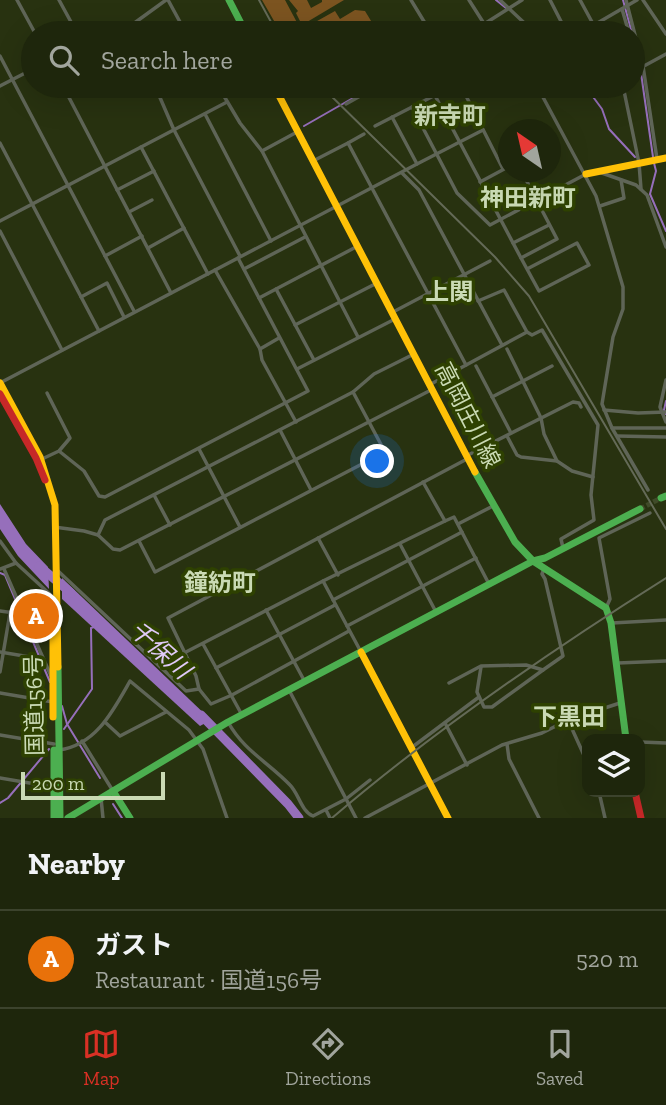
<!DOCTYPE html>
<meta charset="utf-8">
<style>
:root{--surface:#1e260c;--page:#262e15;--text:#f1f3f6;--muted:#a1a59d;--line:#3c432d;--accent:#d93025}
body{margin:0;font-family:"Zilla Slab","Noto Sans JP",serif;background:var(--page);color:var(--text)}
.controls{position:absolute;right:21px;bottom:21px;display:grid;overflow:hidden;border-radius:14px;box-shadow:0 7px 28px #0002}
.controls button{width:63px;height:63px;display:grid;place-items:center;padding:0;border:0;border-bottom:2px solid var(--line);background:var(--surface);color:var(--text);font:35px sans-serif}
.compass{position:absolute;left:498px;top:119px;width:63px;height:63px;border-radius:50%;background:var(--surface);box-shadow:0 7px 28px #0002;rotate:326deg}
.scale{position:absolute;left:21px;bottom:18px;width:144px;box-sizing:border-box;padding-left:7px;border:4px solid #cadab4;border-top:0;font-size:19px;line-height:24px;white-space:nowrap;color:#cadab4;-webkit-text-stroke:5px #2e4101;paint-order:stroke}
.you{position:absolute;left:378px;top:462px;width:24px;height:24px;margin:-18px;border:5px solid #fff;border-radius:50%;background:#1a73e8;box-shadow:0 0 0 10px #1a73e833}
.badge{display:grid;place-items:center;width:46px;height:46px;border-radius:50%;background:var(--accent);color:#fff;font-size:23px;font-weight:700}
.pin{position:absolute;translate:-50% -50%;border:4px solid #fff;box-shadow:0 2px 7px #0006}
.list{margin:0;padding:0;list-style:none}
h2{display:flex;justify-content:space-between;align-items:center;height:91px;margin:0;padding:0 28px;font-size:30px}
h2 small{font-size:23px;font-weight:400;color:var(--muted)}
.list li{display:grid;grid-template-columns:46px 1fr auto;gap:21px;align-items:center;box-sizing:border-box;height:98px;padding:0 28px;border-top:2px solid var(--line)}
.list b{display:block;font-size:26px;white-space:nowrap}
.list p{margin:0;font-size:23px;white-space:nowrap;color:var(--muted)}
.list em{font-size:23px;font-style:normal;color:var(--muted)}
.icon{flex:none;width:38px;height:38px;fill:none;stroke:currentColor;stroke-width:2;stroke-linecap:round;stroke-linejoin:round}
.map{position:relative;flex:none;width:666px;height:818px;overflow:hidden}
.search{position:absolute;background:var(--surface);box-shadow:0 7px 28px #0002;left:21px;right:21px;top:21px;height:77px;display:flex;align-items:center;gap:18px;box-sizing:border-box;padding:0 24px;border-radius:38px;color:var(--muted);font-size:26px}
.sheet{height:189px;background:var(--surface)}
nav{display:flex;justify-content:space-around;align-items:center;box-sizing:border-box;height:98px;border-top:2px solid var(--line);background:var(--surface);font-size:19px;color:var(--muted)}
nav a{display:grid;justify-items:center;gap:4px}
nav .on{color:var(--accent)}
.map>svg:first-child{display:block}
.green{fill:#7c5420}
.water{fill:#966fbb}
.lines{fill:none;stroke-linecap:round;stroke-linejoin:round}
.stream{stroke:#966fbb;stroke-width:2}
.river{stroke:#966fbb;stroke-width:9}
.secondary-tunnel{stroke:#404b29;stroke-width:5;stroke-dasharray:5 2.5;stroke-linecap:butt}
.street{stroke:#5f6557;stroke-width:3.5}
.fast{stroke:#4caf50;stroke-width:7}
.slow{stroke:#ffc107;stroke-width:7}
.jam{stroke:#c62828;stroke-width:7}
.rail{stroke:#646a57;stroke-width:2}
.labels{text-anchor:middle;stroke-width:7;stroke-linejoin:round;paint-order:stroke}
.street-label{font-size:23px;fill:#cadab4;stroke:#2e4101}
.neighbourhood-label{font-size:24px;font-weight:bold;fill:#cadab4;stroke:#2e4101}
.water-label{font-size:24px;font-style:italic;fill:#e0caf8;stroke:#2e4101}
</style>
<div class="map">
<svg width="666" height="818" viewBox="0 0 666 818">
<rect width="100%" height="100%" fill="#283210"/>
<!-- green -->
<g class="green">
<path d="M262,0h23l16,30 34,-19 5,8 15,-9 10,1 11,18 -8,4h-87z"/>
<path d="M289,0h18l4,8 11,-6v-2h22l-42,25 -6,-12 2,-2z"/>
</g>
<!-- water -->
<g class="water">
<path d="M0,504l26,40 22,23 1,22 -31,-33 -18,-27z"/>
<path d="M62,578l149,142 -11,6 -138,-127z"/>
</g>
<g class="lines">
<!-- stream -->
<g class="stream">
<path d="M496,0l10,8"/>
<path d="M623,0l9,33"/>
<path d="M525,26l6,7"/>
<path d="M633,38l7,28 13,91"/>
<path d="M585,86l17,23 7,20 26,28"/>
<path d="M304,126l70,-40"/>
<path d="M654,163l2,8 -6,23 16,37"/>
<path d="M666,401l-2,9 2,4"/>
<path d="M0,573l5,2 34,81"/>
<path d="M41,661l9,21"/>
<path d="M62,706l5,18 33,54"/>
<path d="M64,729l28,-40 -1,-61 3,-1"/>
<path d="M0,803l8,-5 41,-49"/>
<path d="M113,804l9,14"/>
</g>
<!-- river -->
<g class="river">
<path d="M39,566l32,27"/>
<path d="M201,715l87,89 11,14"/>
</g>
<!-- secondary-tunnel -->
<path class="secondary-tunnel" d="M640,509l21,-11"/>
<!-- street -->
<g class="street">
<path d="M17,0l18,33"/>
<path d="M59,0l18,33"/>
<path d="M168,0l18,33"/>
<path d="M411,0l20,33"/>
<path d="M469,0l21,33"/>
<path d="M500,0l35,33"/>
<path d="M550,0l17,33"/>
<path d="M580,0l18,33"/>
<path d="M626,0l17,66 14,93"/>
<path d="M643,0l23,34"/>
<path d="M622,9l7,24"/>
<path d="M594,25l43,-25"/>
<path d="M116,33l17,-9 33,-24"/>
<path d="M470,33l52,-33"/>
<path d="M633,49l5,20"/>
<path d="M0,56l134,255"/>
<path d="M633,72l33,-18"/>
<path d="M0,86l33,-17"/>
<path d="M63,86l108,207"/>
<path d="M155,86l19,44 66,126"/>
<path d="M218,86l22,37 22,28 96,186"/>
<path d="M430,86l91,172 18,33 50,-26 -12,-22 -50,26"/>
<path d="M461,86l42,83"/>
<path d="M537,86l59,110 27,91v22l-10,28 -11,67 10,24 36,62"/>
<path d="M589,86l6,7 13,-7"/>
<path d="M623,86l16,77 2,26"/>
<path d="M539,88l7,-2"/>
<path d="M346,104l32,-18"/>
<path d="M412,107l45,86 33,32 96,-51"/>
<path d="M205,114l66,127"/>
<path d="M392,117l25,47 66,-34"/>
<path d="M375,126l78,-40"/>
<path d="M0,143l99,188"/>
<path d="M348,143l16,-9"/>
<path d="M141,147l67,127"/>
<path d="M262,151l35,-19"/>
<path d="M313,161l35,-18 118,222"/>
<path d="M599,172l37,13 11,10 19,52"/>
<path d="M402,173l17,17 83,155"/>
<path d="M480,182l28,-15"/>
<path d="M117,190l37,-19"/>
<path d="M600,206l24,-8 -3,-18"/>
<path d="M129,212l23,-12"/>
<path d="M0,221l227,-119"/>
<path d="M0,231l62,119"/>
<path d="M513,243l36,-18"/>
<path d="M148,248l36,-20"/>
<path d="M105,256l37,-20"/>
<path d="M521,258l36,-19 -35,-67"/>
<path d="M244,269l61,-32"/>
<path d="M215,270l45,79 2,11 34,62"/>
<path d="M276,289l38,71"/>
<path d="M81,297l26,-14 17,34"/>
<path d="M259,298l97,-51"/>
<path d="M478,301l26,-11 23,42"/>
<path d="M393,312l97,-51"/>
<path d="M295,325l82,-42"/>
<path d="M260,349l19,-11"/>
<path d="M507,349l34,69 3,16 13,27"/>
<path d="M476,366l35,67"/>
<path d="M297,369l98,-50"/>
<path d="M666,380l-6,27 6,15"/>
<path d="M0,383l417,-219"/>
<path d="M431,384l96,-52 5,3 10,-5 56,95 -7,70 3,25 -33,19 2,9"/>
<path d="M492,397l60,-31"/>
<path d="M604,410l34,3 28,-1"/>
<path d="M612,428h54"/>
<path d="M280,430l31,60"/>
<path d="M507,436l10,19 4,2 36,4 15,10 21,6"/>
<path d="M617,436l49,1"/>
<path d="M199,449l41,78"/>
<path d="M59,451l25,20 15,25 6,1 203,-106 -70,-133"/>
<path d="M468,455l105,-53 6,1 2,4"/>
<path d="M42,459l17,-8 11,-13 -23,-45"/>
<path d="M423,482l22,39 9,-4 35,67"/>
<path d="M154,495l16,30"/>
<path d="M458,524l35,-18"/>
<path d="M54,527l30,4 14,4 15,14 7,1 311,-160"/>
<path d="M98,535l7,-15 248,-128 21,-18 40,-20"/>
<path d="M318,538l20,37"/>
<path d="M0,541l16,22 37,34"/>
<path d="M139,541l16,31 230,-120 -32,-60"/>
<path d="M400,544l36,68"/>
<path d="M0,569l16,-6"/>
<path d="M4,569l47,107"/>
<path d="M57,570l129,121 13,-2"/>
<path d="M323,581l38,71"/>
<path d="M333,600l129,-68"/>
<path d="M606,608l4,-9 -11,-61 51,-25"/>
<path d="M266,610l39,72"/>
<path d="M0,611l22,3"/>
<path d="M612,623l54,-3"/>
<path d="M347,626l129,-68"/>
<path d="M349,631l-117,64 -21,9 -12,-15 -3,-13 -28,-58 299,-159"/>
<path d="M203,644l39,71"/>
<path d="M0,652l42,7"/>
<path d="M184,653l139,-72 122,-60"/>
<path d="M618,663l48,-2"/>
<path d="M481,667l-4,25 7,15h8l51,-37"/>
<path d="M216,668l119,-63"/>
<path d="M0,672l10,-59"/>
<path d="M449,683l32,-17 45,-1 17,5 20,-14 -18,-77 -3,-5 2,-5"/>
<path d="M289,690l67,128"/>
<path d="M0,693l53,9"/>
<path d="M568,720l19,42"/>
<path d="M228,722c16,29 40,40 62,63 9,9 11,26 23,31l33,-17 24,-19"/>
<path d="M106,723l14,13 46,-24"/>
<path d="M445,723l22,42"/>
<path d="M0,735l54,9"/>
<path d="M82,741l31,50"/>
<path d="M640,742l26,1"/>
<path d="M507,744l2,15 30,59"/>
<path d="M411,748l68,-51"/>
<path d="M59,750c37,-5 54,-39 71,-69l59,49 14,19 24,69"/>
<path d="M0,778l53,9"/>
<path d="M599,792l6,26"/>
<path d="M101,798l2,20"/>
<path d="M326,810l4,8"/>
<path d="M365,818l137,-73 40,-12 26,-13 52,-17"/>
</g>
<!-- fast -->
<g class="fast">
<path d="M229,0l17,33"/>
<path d="M475,472l40,70 18,19 73,47 5,15 15,116"/>
<path d="M661,498l5,-2"/>
<path d="M58,667l2,151"/>
<path d="M54,750v68"/>
<path d="M113,791l17,27"/>
<path d="M68,818l160,-96 305,-161 12,-3 95,-49"/>
</g>
<!-- slow -->
<g class="slow">
<path d="M274,86l201,386"/>
<path d="M586,174l80,-16"/>
<path d="M0,383l40,74 15,48 3,162"/>
<path d="M53,610v107"/>
<path d="M361,652l87,166"/>
</g>
<!-- jam -->
<g class="jam">
<path d="M0,394l36,64 9,22"/>
<path d="M635,792l6,26"/>
</g>
<!-- rail -->
<g class="rail">
<path d="M259,0l18,33"/>
<path d="M321,86l174,171 34,39 137,233"/>
<path d="M332,818c104,-89 218,-167 334,-240"/>
</g>
</g>
<g class="labels">
<!-- street labels -->
<g class="street-label">
<text transform="translate(468 415) rotate(63)" y="8">高岡庄川線</text>
<text transform="translate(34 705) rotate(-91)" y="8">国道156号</text>
</g>
<!-- neighbourhood labels -->
<g class="neighbourhood-label">
<text x="450" y="124">新寺町</text>
<text x="528" y="206">神田新町</text>
<text x="449" y="300">上関</text>
<text x="220" y="591">鐘紡町</text>
<text x="569" y="725">下黒田</text>
</g>
<!-- water labels -->
<g class="water-label">
<text transform="translate(160 650) rotate(42)" y="8">千保川</text>
</g>
</g>
</svg>
<div class="controls">
<button><svg class="icon" aria-label="layers" viewBox="0 0 24 24"><path d="M12 4l9 5-9 5-9-5zM3 14l9 5 9-5"/></svg></button>
</div>
<svg class="compass" viewBox="-18 -18 36 36"><path d="M0-13l5 13h-10z" fill="#e53935"/><path d="M0 13l5-13h-10z" fill="#a1a59d"/></svg>
<div class="scale">200 m</div>
<div class="you"></div>
<div class="pin badge" style="left:36px;top:616px;background:#e8710a">A</div>
<div class="search"><svg class="icon" aria-label="search" viewBox="0 0 24 24"><circle cx="10" cy="10" r="6"/><path d="M15 15l6 6"/></svg>Search here</div>
</div>
<section class="sheet">
<h2>Nearby<small></small></h2>
<ul class="list">
<li><span class="badge" style="background:#e8710a">A</span><div><b>ガスト</b><p>Restaurant · 国道156号</p></div><em>520 m</em></li>
</ul>
</section>
<nav>
<a class="on"><svg class="icon" aria-label="map" viewBox="0 0 24 24"><path d="M3 6l6-2 6 2 6-2v14l-6 2-6-2-6 2zM9 4v14M15 6v14"/></svg>Map</a>
<a><svg class="icon" aria-label="directions" viewBox="0 0 24 24"><path d="M12 3l9 9-9 9-9-9zM9 14v-3h6M13 9l2 2-2 2"/></svg>Directions</a>
<a><svg class="icon" aria-label="saved" viewBox="0 0 24 24"><path d="M7 4h10v16l-5-4-5 4z"/></svg>Saved</a>
</nav>
